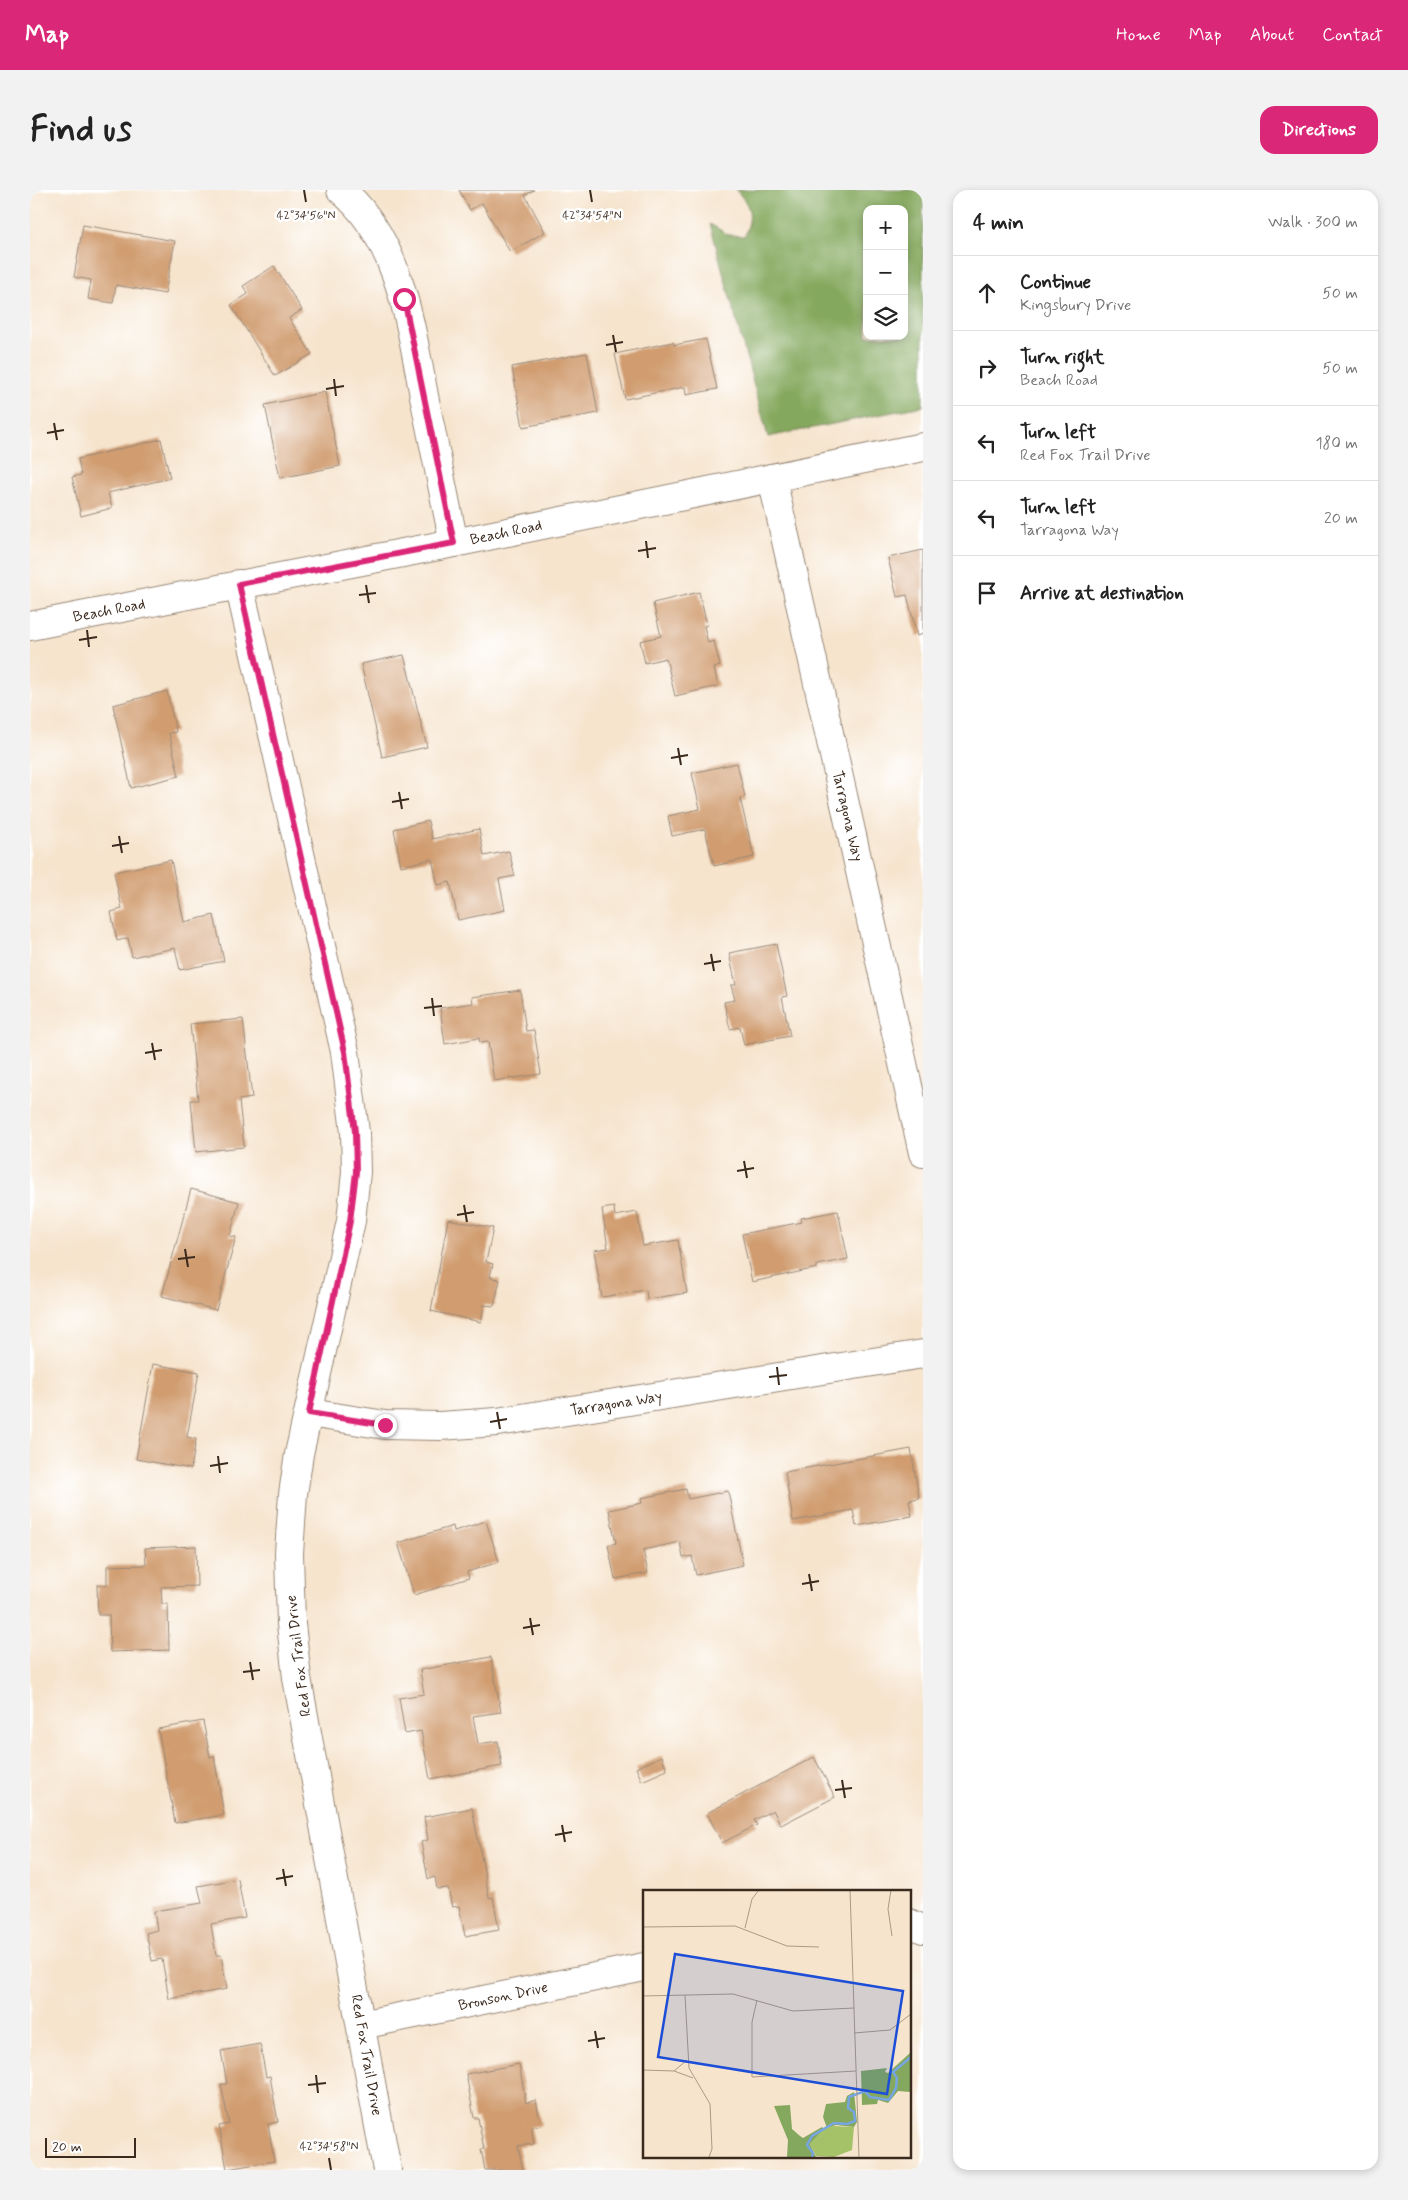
<!DOCTYPE html>
<meta charset="utf-8">
<style>
:root{--surface:#fff;--page:#f2f2f2;--text:#222;--muted:#767676;--line:#e0e0e0;--accent:#db2777}
body{margin:0;font-family:Mynerve,sans-serif;background:var(--page);color:var(--text)}
.controls{position:absolute;right:15px;top:15px;display:grid;overflow:hidden;border-radius:10px;box-shadow:0 2px 8px #0003}
.controls button{width:45px;height:45px;display:grid;place-items:center;padding:0;border:0;border-bottom:1px solid var(--line);background:var(--surface);color:var(--text);font:25px sans-serif}
.scale{position:absolute;left:15px;bottom:12px;width:91px;box-sizing:border-box;padding-left:5px;border:2px solid #3b2a1e;border-top:0;font-size:14px;line-height:18px;white-space:nowrap;color:#3b2a1e;-webkit-text-stroke:4px #fff;paint-order:stroke}
.stop{position:absolute;width:15px;height:15px;margin:-11px;border:4px solid #db2777;border-radius:50%;background:#fff}
.stop.end{background:#db2777;border-color:#fff;box-shadow:0 1px 5px #0008}
.list{margin:0;padding:0;list-style:none}
h2{display:flex;justify-content:space-between;align-items:center;height:65px;margin:0;padding:0 20px;font-size:21px}
h2 small{font-size:16px;font-weight:400;color:var(--muted)}
.list li{display:grid;grid-template-columns:32px 1fr auto;gap:15px;align-items:center;box-sizing:border-box;height:75px;padding:0 20px;border-top:1px solid var(--line)}
.list b{display:block;font-size:19px;white-space:nowrap}
.list p{margin:0;font-size:16px;white-space:nowrap;color:var(--muted)}
.list em{font-size:16px;font-style:normal;color:var(--muted)}
.icon{flex:none;width:28px;height:28px;fill:none;stroke:currentColor;stroke-width:2;stroke-linecap:round;stroke-linejoin:round}
.map{position:relative;flex:none;width:893px;height:1980px;overflow:hidden;border-radius:15px}
header{display:flex;align-items:center;gap:30px;box-sizing:border-box;height:70px;padding:0 25px;background:var(--accent);color:#fff}
header strong{font-size:24px}
nav{display:flex;gap:28px;margin-inline-start:auto;font-size:18px}
.intro{display:flex;align-items:center;justify-content:space-between;box-sizing:border-box;height:120px;padding:0 30px}
h1{margin:0;font-size:35px}
.button{padding:12px 22px;border-radius:15px;background:var(--accent);color:#fff;font-size:18px;font-weight:700}
main{display:flex;gap:30px;padding:0 30px}
aside{flex:1;background:var(--surface);border-radius:15px;box-shadow:0 2px 8px #0003}
.map>svg:first-child{display:block}
.forest{fill:#84a85d;stroke:#60693e;fill-rule:evenodd}
.building{fill:#d09c6f}
.lines{fill:none;stroke-linecap:round;stroke-linejoin:round}
.minor-casing{stroke:#988776;stroke-width:30}
.tertiary-casing{stroke:#988776;stroke-width:30}
.minor{stroke:#fff;stroke-width:28}
.tertiary{stroke:#fff;stroke-width:28}
.route{stroke:#db2777;stroke-width:6}
.ticks{fill:none;stroke:#3b2a1e;stroke-width:2}
.labels{text-anchor:middle;stroke-width:5;stroke-linejoin:round;paint-order:stroke}
.street-label{font-size:15px;fill:#3b2a1e;stroke:#fff}
.inset-river{fill:none;stroke:#77a5e0;stroke-width:2.5}
.inset-road{fill:none;stroke:#ab9a87;stroke-width:1}
.view{fill:#1d4ed8;fill-opacity:0.15;stroke:#1d4ed8;stroke-width:2.5}
.inset-edge{fill:none;stroke:#3b2a1e;stroke-width:2.5}
.ticks-label{font-size:12px;text-anchor:middle;fill:#3b2a1e;stroke:#fff;stroke-width:5;stroke-linejoin:round;paint-order:stroke}
</style>
<header>
<strong>Map</strong>
<nav><a>Home</a><a>Map</a><a>About</a><a>Contact</a></nav>
</header>
<div class="intro"><h1>Find us</h1><a class="button">Directions</a></div>
<main>
<div class="map">
<svg width="893" height="1980" viewBox="0 0 893 1980">
<rect width="100%" height="100%" fill="#fff"/>
<filter id="ink" filterUnits="userSpaceOnUse"><feTurbulence type="fractalNoise" baseFrequency=".02" numOctaves="2"/><feDisplacementMap in="SourceGraphic" scale="10" xChannelSelector="R" yChannelSelector="G"/><feConvolveMatrix kernelMatrix="1 2 1 2 8 2 1 2 1" color-interpolation-filters="sRGB"/></filter>
<filter id="wash" filterUnits="userSpaceOnUse"><feTurbulence type="fractalNoise" baseFrequency=".0096" numOctaves="4" result="noise"/><feDisplacementMap in="SourceGraphic" scale="20" xChannelSelector="R" yChannelSelector="G"/><feGaussianBlur stdDeviation="1.12" result="paint"/><feColorMatrix in="noise" values="0 0 0 0 0 0 0 0 0 0 0 0 0 0 0 0 0 1.4 0 .05"/><feComposite in="paint" operator="in"/></filter>
<g filter="url(#wash)">
<rect width="100%" height="100%" fill="#f6e4cd"/>
<!-- forest -->
<path class="forest" d="M706,0h187v216l-155,31 -58,-213 19,11 16,1c7,-22 7,-28 -9,-46zM837,19h37v127h-37z"/>
<g id="blocks">
<!-- building -->
<g class="building">
<path d="M429,0h75l-9,5 20,37 -35,20 -28,-49 -12,7z"/>
<path d="M53,35l92,16 -10,53 -49,-9 -3,18 -25,-4 3,-19 -17,-3z"/>
<path d="M244,76l28,44 -13,8 23,36 -37,22 -44,-71 17,-11 -5,-8z"/>
<path d="M676,149l11,50 -31,6 -1,-8 -60,12 -10,-45 58,-12 1,3z"/>
<path d="M557,163l11,60 -75,14 -11,-60z"/>
<path d="M295,202l15,74 -60,12 -15,-73z"/>
<path d="M131,249l9,39 -62,15 4,15 -31,8 -9,-39 9,-2 -3,-16z"/>
<path d="M893,360v84l-6,2 -10,-41 -10,2 -9,-39z"/>
<path d="M669,402l8,33 -3,1 4,17 6,-2 6,25 -6,2 4,18 -43,10 -9,-38 -21,5 -5,-22 21,-5 -8,-33z"/>
<path d="M374,465l23,92 -45,10 -21,-93z"/>
<path d="M137,501l9,41 -7,1 10,43 -48,12 -18,-83z"/>
<path d="M707,573l8,34 -5,1 14,59 -40,9 -9,-37 -33,7 -4,-20 32,-7 -8,-36z"/>
<path d="M398,631l4,18 47,-10 5,27 25,-5 6,25 -16,3 6,31 -47,10 -8,-38 -12,3 -6,-26 -31,7 -7,-37z"/>
<path d="M141,670l13,62 30,-7 10,46 -44,9 -5,-22 -43,9 -4,-19 -11,3 -6,-29 11,-3 -8,-37z"/>
<path d="M746,754l11,52 -5,1 8,39 -46,9 -4,-18 -10,2 -6,-27 11,-2 -4,-15h5l-7,-32z"/>
<path d="M490,800l6,41 8,-1 7,44 -47,7 -6,-39 -8,1 -1,-5 -34,6 -5,-36 33,-5 -1,-6z"/>
<path d="M213,829l9,79 -13,2 5,47 -48,5 -5,-52h7l-8,-76z"/>
<path d="M161,999l48,13 -9,34 6,1 -20,73 -54,-14z"/>
<path d="M584,1017l1,9 22,-4 6,34 35,-6 9,53 -40,6 -1,-9 -44,7 -8,-47 14,-2 -6,-39z"/>
<path d="M808,1021l10,48 -31,6v3l-65,14 -10,-48 60,-12 -1,-4z"/>
<path d="M418,1029l45,9 -7,34 7,2 -3,13 10,3 -6,26 -10,-1 -3,17 -50,-11z"/>
<path d="M123,1174l46,8 -12,65 9,2 -5,30 -55,-10z"/>
<path d="M881,1259l8,49 -10,2 3,16 -56,10 -3,-16 -60,11 -8,-49z"/>
<path d="M656,1299l2,10 40,-8 15,74 -47,10 -4,-19 -9,2 -3,-16 -37,8 5,23 -33,6 -7,-34 8,-2 -7,-33 33,-7 -1,-5z"/>
<path d="M456,1331l13,41 -32,10 2,6 -55,17 -16,-52 55,-17 1,5z"/>
<path d="M166,1356l1,40 -36,1 1,17h6l1,46 -59,2 -1,-37h-11l-1,-30h10v-19l39,-1 -1,-17z"/>
<path d="M461,1467l10,55 -28,4 5,28 20,-3 4,25 -72,13 -9,-48 -16,3 -6,-36 25,-4 -4,-24z"/>
<path d="M173,1531l7,36 4,-1 10,59 -49,8 -17,-94z"/>
<path d="M632,1566l5,14 -25,11 -6,-13z"/>
<path d="M784,1567l21,40 -54,28 -8,-15 -19,10 3,5 -35,18 -15,-30z"/>
<path d="M442,1618l17,90 4,-1 6,33 -34,6 -6,-30 -7,1 -4,-19 -11,1 -2,-12 -7,2 -7,-37 7,-2 -4,-23z"/>
<path d="M208,1689l7,39 -34,6 5,31h5l6,34 -58,10 -7,-40 -10,2 -6,-28 11,-3 -3,-19 48,-8 -4,-17z"/>
<path d="M230,1854l6,33 4,-1 8,46 -10,2 6,37 -47,8 -8,-43 10,-2 -8,-40h6l-6,-33z"/>
<path d="M489,1874l7,39 10,-3 5,25 -10,2 3,17 -16,2 5,24h-38l-4,-21h3l-6,-31h-4l-8,-44z"/>
</g>
</g>
</g>
<g filter="url(#ink)">
<use href="#blocks" fill-opacity="0" stroke="#988776" stroke-width="1"/>
<g class="lines">
<!-- minor casing -->
<g class="minor-casing">
<g id="minor">
<path d="M311,0c60,50 70,139 84,211 10,48 19,95 29,142"/>
<path d="M742,288l151,675"/>
<path d="M209,394l106,468 10,80 1,40 -5,49 -52,233 -6,40 -4,59 2,71 6,54 90,492"/>
<path d="M279,1223l76,12 55,1 57,-4 426,-68"/>
<path d="M879,1733l14,6"/>
<path d="M331,1835l283,-58"/>
</g>
</g>
<!-- tertiary casing -->
<g class="tertiary-casing">
<path id="tertiary" d="M0,436l424,-83 469,-96"/>
</g>
<!-- minor -->
<use href="#minor" class="minor"/>
<!-- tertiary -->
<use href="#tertiary" class="tertiary"/>
</g>
</g>
<g class="lines" filter="url(#ink)">
<!-- route -->
<path class="route" d="M355,1235l-76,-12 41,-192 6,-49 -1,-40 -10,-80 -106,-468 215,-41 -50,-244"/>
</g>
<!-- ticks -->
<path class="ticks" d="M274,0l2,12M560,0l2,12M583,145l3,17M576,155l17,-3M304,189l2,17M296,199l18,-3M24,233l3,17M17,243l17,-3M616,351l2,17M608,361l18,-3M336,395l3,18M329,405l17,-2M57,440l2,17M49,450l18,-3M648,558l3,17M641,568l17,-3M369,602l3,17M362,612l17,-3M89,646l3,17M82,656l17,-3M681,764l3,17M674,774l17,-3M402,808l2,18M394,818l18,-2M122,853l3,17M115,863l17,-3M714,971l3,17M707,981l17,-3M434,1015l3,17M427,1025l17,-3M155,1059l3,18M148,1069l17,-2M747,1177l2,18M739,1187l18,-2M467,1222l3,17M460,1232l17,-3M188,1266l2,17M180,1276l18,-3M779,1384l3,17M772,1394l17,-3M500,1428l3,17M493,1438l17,-3M220,1472l3,18M213,1482l17,-2M812,1590l3,18M805,1600l17,-2M532,1635l3,17M525,1645l17,-3M253,1679l3,17M246,1689l17,-3M565,1841l3,17M558,1851l17,-3M286,1885l2,18M278,1895l18,-2M299,1968l2,12"/>
<g class="labels">
<!-- street labels -->
<g class="street-label">
<text transform="translate(476 342) rotate(-12)" y="5">Beach Road</text>
<text transform="translate(79 420) rotate(-11)" y="5">Beach Road</text>
<text transform="translate(818 626) rotate(77)" y="5">Tarragona Way</text>
<text transform="translate(586 1213) rotate(-9)" y="5">Tarragona Way</text>
<text transform="translate(268 1466) rotate(-97)" y="5">Red Fox Trail Drive</text>
<text transform="translate(473 1806) rotate(-12)" y="5">Bronson Drive</text>
<text transform="translate(337 1865) rotate(80)" y="5">Red Fox Trail Drive</text>
</g>
</g>
<!-- overview -->
<g transform="translate(613 1700)">
<rect width="268" height="268" fill="#f6e4cd"/>
<path d="M190,236l21,1 -2,23 -18,7 -18,-1 -6,-12 14,-15z" fill="#a5c269"/>
<path d="M267,163v39l-12,-1 -10,12 -10,-3 -1,4 -15,1 -1,-34 26,-3 -2,4 3,1zM211,202l3,30 -3,5 -18,-2 -9,3 -4,-11 3,-13 19,-2 2,-6zM147,215l2,24 8,7 3,2 19,-11 2,2 -14,15 6,13h-29l1,-17 -14,-34z" fill="#84a85d"/>
<path class="inset-river" d="M169,267l1,-4 -6,-8 5,-9 22,-13 13,1 8,-3 -1,-9 -6,-4 1,-11 16,-6 5,6 19,3 7,-12 1,-10 -4,-6 18,-15"/>
<path class="inset-road" d="M207,0l9,267M248,0l-3,19 4,27M0,37l92,-1 52,20 32,1M102,38l7,-29 7,-9M42,105l4,73 21,36 2,45 -3,8M0,106l90,-2 60,17 61,-3M114,110l-5,22v55l104,-6M211,143l36,-3 21,-16M0,180l31,1 13,-11M31,181l19,7"/>
<path class="view" d="M32,64l228,37 -16,103 -229,-37z"/>
<rect width="268" height="268" class="inset-edge"/>
</g>
<g class="ticks-label">
<text x="276" y="29">42°34'56"N</text>
<text x="562" y="29">42°34'54"N</text>
<text x="299" y="1960">42°34'58"N</text>
</g>
</svg>
<div class="controls">
<button>+</button>
<button>−</button>
<button><svg class="icon" aria-label="layers" viewBox="0 0 24 24"><path d="M12 4l9 5-9 5-9-5zM3 14l9 5 9-5"/></svg></button>
</div>
<div class="scale">20 m</div>
<div class="stop" style="left:374px;top:109px"></div>
<div class="stop end" style="left:355px;top:1235px"></div>
</div>
<aside>
<h2>4 min<small>Walk · 300 m</small></h2>
<ul class="list">
<li><svg class="icon" aria-label="ahead" viewBox="0 0 24 24"><path d="M12 20V5M6 11l6-6 6 6"/></svg><div><b>Continue</b><p>Kingsbury Drive</p></div><em>50 m</em></li>
<li><svg class="icon" aria-label="right" viewBox="0 0 24 24"><path d="M7 20v-9h11M14 6l5 5-5 5"/></svg><div><b>Turn right</b><p>Beach Road</p></div><em>50 m</em></li>
<li><svg class="icon" aria-label="left" viewBox="0 0 24 24"><path d="M17 20v-9H6M10 6l-5 5 5 5"/></svg><div><b>Turn left</b><p>Red Fox Trail Drive</p></div><em>180 m</em></li>
<li><svg class="icon" aria-label="left" viewBox="0 0 24 24"><path d="M17 20v-9H6M10 6l-5 5 5 5"/></svg><div><b>Turn left</b><p>Tarragona Way</p></div><em>20 m</em></li>
<li><svg class="icon" aria-label="arrive" viewBox="0 0 24 24"><path d="M6 21V4h12l-3 4 3 4H6"/></svg><div><b>Arrive at destination</b></div></li>
</ul>
</aside>
</main>
